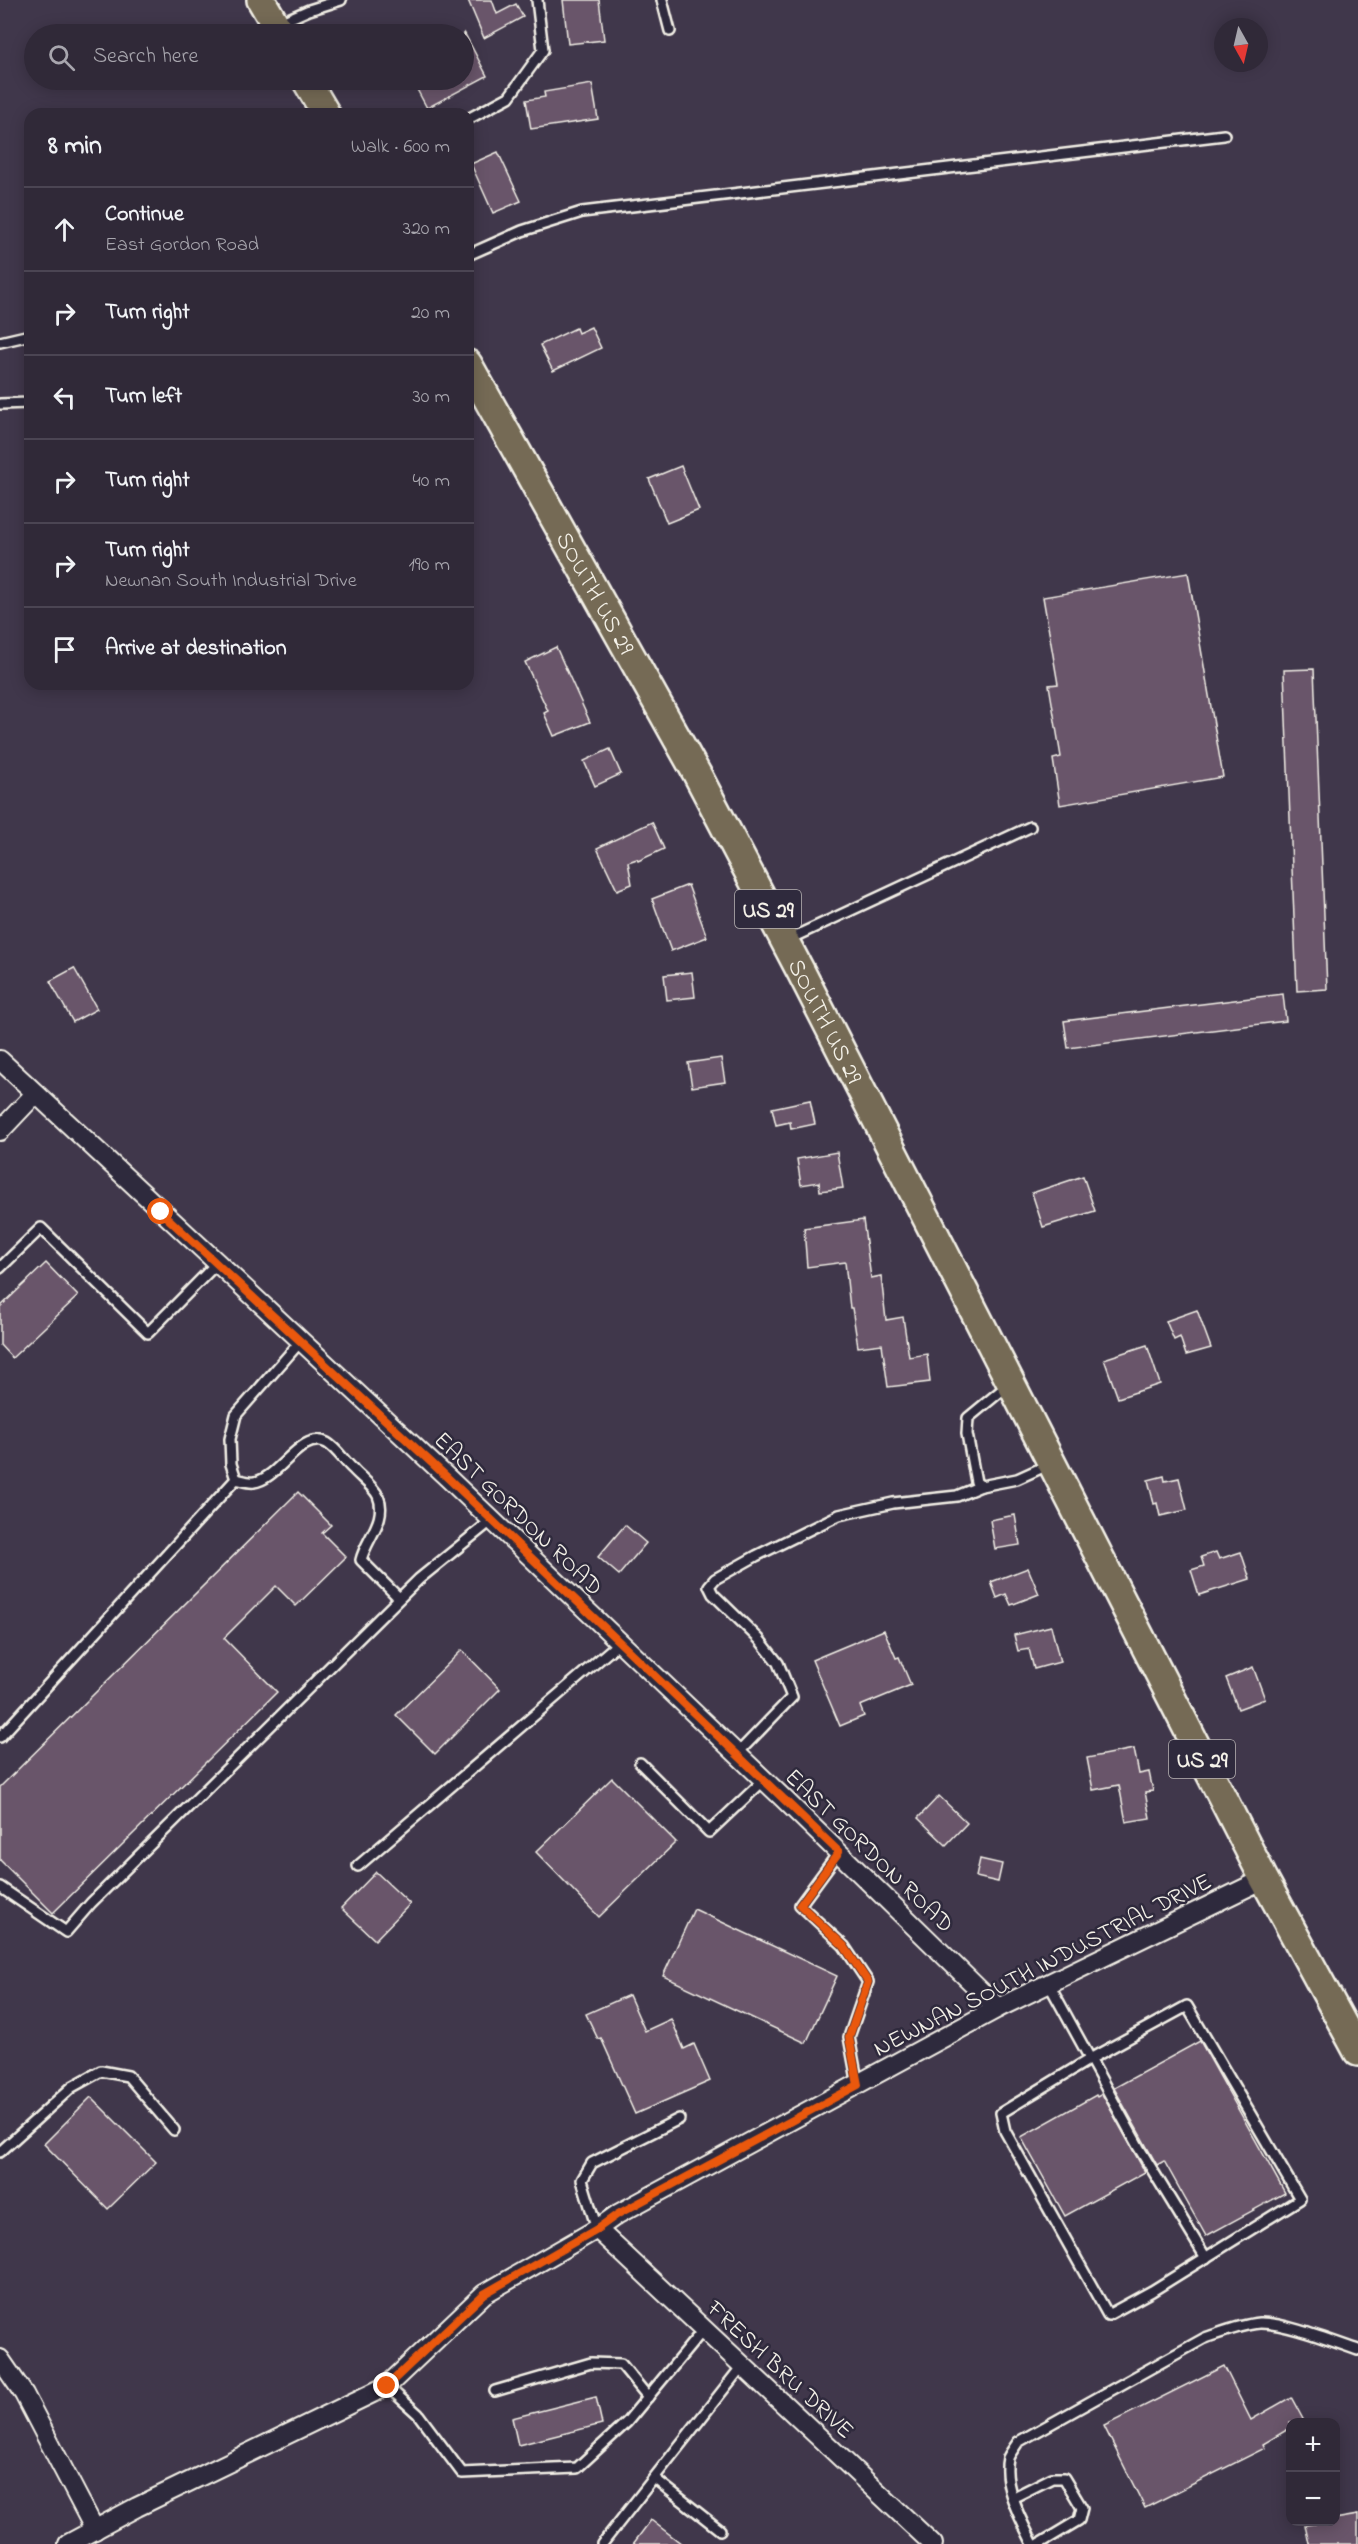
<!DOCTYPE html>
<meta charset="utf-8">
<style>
:root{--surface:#302938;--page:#383140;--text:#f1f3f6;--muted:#a8a6ae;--line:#4b4553}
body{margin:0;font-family:"Indie Flower",sans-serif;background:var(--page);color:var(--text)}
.controls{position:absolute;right:18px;bottom:18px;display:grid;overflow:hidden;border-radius:12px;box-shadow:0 3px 15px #0003}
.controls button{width:54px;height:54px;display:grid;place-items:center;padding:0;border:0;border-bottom:2px solid var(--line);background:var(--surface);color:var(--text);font:30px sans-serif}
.compass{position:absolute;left:1214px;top:18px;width:54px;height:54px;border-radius:50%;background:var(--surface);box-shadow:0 3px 15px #0003;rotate:172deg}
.stop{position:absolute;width:18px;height:18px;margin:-14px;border:4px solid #ea580c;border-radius:50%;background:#fff}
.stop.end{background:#ea580c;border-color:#fff;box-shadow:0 2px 6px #0008}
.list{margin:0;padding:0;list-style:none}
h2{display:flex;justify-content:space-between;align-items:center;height:78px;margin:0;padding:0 24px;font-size:26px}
h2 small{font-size:20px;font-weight:400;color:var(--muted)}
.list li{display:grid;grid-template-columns:39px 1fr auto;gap:18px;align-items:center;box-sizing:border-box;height:84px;padding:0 24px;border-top:2px solid var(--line)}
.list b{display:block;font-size:22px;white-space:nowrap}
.list p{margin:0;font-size:20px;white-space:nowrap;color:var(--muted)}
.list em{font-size:20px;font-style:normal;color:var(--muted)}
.icon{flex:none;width:33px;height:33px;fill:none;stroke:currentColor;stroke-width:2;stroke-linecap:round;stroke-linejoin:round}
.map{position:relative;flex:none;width:1358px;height:2544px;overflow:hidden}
.search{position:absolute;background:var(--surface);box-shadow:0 3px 15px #0003;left:24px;top:24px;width:450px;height:66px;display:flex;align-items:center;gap:15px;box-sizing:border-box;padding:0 21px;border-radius:33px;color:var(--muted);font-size:22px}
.panel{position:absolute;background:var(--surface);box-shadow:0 3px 15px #0003;left:24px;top:108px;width:450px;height:582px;border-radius:18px}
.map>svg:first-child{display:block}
.building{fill:#69546b;stroke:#f4f1e8;stroke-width:1.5}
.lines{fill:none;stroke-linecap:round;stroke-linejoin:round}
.service-casing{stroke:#f4f1e8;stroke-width:14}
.minor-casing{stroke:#f4f1e8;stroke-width:22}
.primary-casing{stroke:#f4f1e8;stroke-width:32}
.service{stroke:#2f2a3d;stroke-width:9}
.minor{stroke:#2f2a3d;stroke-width:18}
.primary{stroke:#746b55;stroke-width:27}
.route{stroke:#ea580c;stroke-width:8}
.labels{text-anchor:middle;stroke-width:5;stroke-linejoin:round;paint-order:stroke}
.shield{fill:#2f2a3d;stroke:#b9b5b5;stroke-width:1.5}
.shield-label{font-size:22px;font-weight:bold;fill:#f4f1e8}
.street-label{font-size:24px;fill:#f4f1e8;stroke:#2f2a3d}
</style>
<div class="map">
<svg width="1358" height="2544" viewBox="0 0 1358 2544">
<rect width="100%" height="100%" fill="#40374b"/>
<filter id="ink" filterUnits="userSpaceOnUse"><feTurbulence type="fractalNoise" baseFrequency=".0167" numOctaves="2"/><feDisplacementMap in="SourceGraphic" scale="12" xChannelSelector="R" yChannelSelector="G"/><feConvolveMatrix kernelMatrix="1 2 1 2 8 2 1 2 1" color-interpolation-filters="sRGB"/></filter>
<g filter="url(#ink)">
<!-- building -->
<g class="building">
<path d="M468,0h24l5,14 19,-10 7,13 -39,21z"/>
<path d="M563,0h36l5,40 -36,4z"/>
<path d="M464,32l23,44 -60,32 -15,-28h52z"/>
<path d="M592,84l6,35 -67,10 -5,-29 19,-3 -1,-5z"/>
<path d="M498,152l23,49 -28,12 -22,-49z"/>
<path d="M591,327l10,21 -48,23 -13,-26 36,-17 2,5z"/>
<path d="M681,466l18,44 -32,13 -18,-44z"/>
<path d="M1188,573l35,204 -163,28 -7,-46 8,-2 -12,-72 9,-1 -15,-87z"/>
<path d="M556,647l34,75 -36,14 -10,-23 4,-2 -23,-49z"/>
<path d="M1314,669l13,320 -30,2 -13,-321z"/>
<path d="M610,749l11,25 -26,12 -11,-25z"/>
<path d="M652,822l12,27 -26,12 -1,-2 -9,3 4,22 -15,6 -20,-42z"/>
<path d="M688,885l19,52 -36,14 -19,-52z"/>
<path d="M74,968l23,41 -24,13 -23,-41z"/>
<path d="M692,972l3,25 -28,3 -3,-25z"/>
<path d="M1283,994l3,27 -218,27 -4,-27z"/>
<path d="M721,1058l4,24 -33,5 -4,-24z"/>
<path d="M810,1100l5,24 -24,5 -1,-7 -14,3 -4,-17z"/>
<path d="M837,1152l6,36 -23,3 -1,-9 -18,3 -4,-26z"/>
<path d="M1083,1176l12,35 -52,16 -11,-34z"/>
<path d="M863,1220l8,58 10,-2 5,44 17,-3 6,40 18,-3 3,28 -42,5 -6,-43 -24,3 -6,-39h-2l-5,-46 -38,5 -3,-39z"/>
<path d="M46,1263l32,33 -66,62 -12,-13v-38z"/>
<path d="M1197,1310l14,38 -25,7 -6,-18 -6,3 -8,-19z"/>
<path d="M1147,1345l13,39 -42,14 -14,-39z"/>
<path d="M1164,1476l1,5 14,-3 8,32 -27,6 -3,-13 -3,1 -6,-24z"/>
<path d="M298,1492l33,33 -9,8 24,24 -50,49 -20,-20 -52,52 53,54 -224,221 -53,-53v-73z"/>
<path d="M1015,1515l5,30 -25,4 -5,-29z"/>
<path d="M625,1525l21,18 -27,32 -21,-18z"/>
<path d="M1216,1552l3,7 22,-7 9,27 -51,16 -8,-25 13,-4 -3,-9z"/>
<path d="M1028,1568l11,26 -28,11 -5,-11 -9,4 -6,-16z"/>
<path d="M1051,1626l9,36 -26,7 -5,-20 -11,2 -4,-16z"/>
<path d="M884,1630l12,28 3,-1 12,28 -51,21 4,10 -24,10 -28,-66z"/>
<path d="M462,1650l38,39 -65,65 -39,-39z"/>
<path d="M1253,1667l12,32 -27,10 -12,-31z"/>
<path d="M1134,1749l5,25 10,-2 4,19 -8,1 5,26 -24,4 -7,-37 -26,5 -6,-32z"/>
<path d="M612,1778l64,64 -77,75 -63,-65z"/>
<path d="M939,1796l28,27 -21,22 -28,-27z"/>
<path d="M980,1859l22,5 -4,18 -22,-5z"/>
<path d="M376,1872l34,32 -35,36 -34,-32z"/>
<path d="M694,1909l143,67 -31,67 -143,-67z"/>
<path d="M629,1995l16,36 26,-12 13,30 10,-5 16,37 -75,33 -34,-76 -3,1 -12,-25z"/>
<path d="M1200,2041l85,152 -79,43 -42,-75 -7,4 -43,-77z"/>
<path d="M1102,2094l43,78 -80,44 -44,-79 75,-42 1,2z"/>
<path d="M91,2097l65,65 -48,47 -64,-65z"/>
<path d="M1224,2366l27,54 40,-23 13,24 -14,1v6l-27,16 2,4 -120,60 -41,-82z"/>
<path d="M596,2397l6,27 -84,21 -6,-27z"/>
<path d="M1358,2515v29h-49l-4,-19 30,-3v-3z"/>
<path d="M651,2520l31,24h-49z"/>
</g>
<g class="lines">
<!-- service casing -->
<g class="service-casing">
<g id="service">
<path d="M662,0l8,31"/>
<path d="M277,24l32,-14 32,-10"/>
<path d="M442,114h13"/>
<path d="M468,119l41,-22 34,-47 -6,-50"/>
<path d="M468,255l54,-24 60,-19 642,-77"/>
<path d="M0,342l30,-7"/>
<path d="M0,404l30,-1"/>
<path d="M787,940l243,-113"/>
<path d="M0,1268l41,-40 107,105 69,-70"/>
<path d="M1008,1385l-40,33 -1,16 9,48 5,4 36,-7 33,-15"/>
<path d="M236,1479c5,1 13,4 18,3 24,-2 47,-53 73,-39 9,5 18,19 26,26 7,8 21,18 25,27 10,23 -12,43 -17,64l38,38"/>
<path d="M0,1737l236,-258 -5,-15 -1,-25 6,-24 65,-74"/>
<path d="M737,1754l55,-57 -14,-34 -19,-24 -46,-45 -4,-8 6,-7 41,-23 83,-41 54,-12 64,-7 24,-10"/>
<path d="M640,1763l69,69 55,-52"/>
<path d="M839,1852l-39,53 44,41 24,36 -19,55 9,48"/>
<path d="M358,1866l262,-224"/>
<path d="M0,1887l66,45 25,-29 328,-324 73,-59"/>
<path d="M1049,1984l90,164 67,110"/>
<path d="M1187,2006l113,193 -148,92 -44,24 -103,-184 -4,-18 89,-54z"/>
<path d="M0,2152l72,-65 29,-16 27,5 46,54"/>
<path d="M597,2229l-15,-49 10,-17 87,-44"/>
<path d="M387,2386l31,28 44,59 115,-5 50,-46 77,-93"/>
<path d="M495,2391l96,-28 30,1 27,33"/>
<path d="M654,2478l66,52"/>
<path d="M1014,2497l38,-19h12l18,30 -3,12 -40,24"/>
<path d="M602,2544l140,-178"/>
<path d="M1033,2544c-12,-24 -31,-58 -25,-86 2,-5 7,-11 10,-16l187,-104c18,-6 35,-13 54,-15 24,-1 75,19 99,27"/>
</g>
</g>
<!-- minor casing -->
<g class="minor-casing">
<g id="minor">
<path d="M0,1060l449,419 334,319 215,210"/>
<path d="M0,1131l35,-37"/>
<path d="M597,2229l336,315"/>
<path d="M0,2359l24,35 71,136"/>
<path d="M68,2544l69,-37 250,-121 97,-92 113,-65 21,-15 380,-206 266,-129"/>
</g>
</g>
<!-- primary casing -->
<g class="primary-casing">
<g id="primary">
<path d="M261,0l20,34"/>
<path d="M306,80l20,34"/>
<path id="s1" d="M468,364l229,410 104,198 463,907 94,173"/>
</g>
</g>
<!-- service -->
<use href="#service" class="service"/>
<!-- minor -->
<use href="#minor" class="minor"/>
<!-- primary -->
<use href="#primary" class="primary"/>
</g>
</g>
<g class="lines" filter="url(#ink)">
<!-- route -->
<path class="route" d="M161,1212l288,267 390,373 -39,53 44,41 24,36 -19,55 9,48 -240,129 -21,15 -113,65 -97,92"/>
</g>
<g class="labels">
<!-- shield labels -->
<g class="shield">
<rect x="735" y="890" width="66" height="38" rx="4.5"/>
<rect x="1169" y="1740" width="66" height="38" rx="4.5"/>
</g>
<g class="shield-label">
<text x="768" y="917">US 29</text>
<text x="1202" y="1767">US 29</text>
</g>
<!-- street labels -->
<g class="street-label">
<text dy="8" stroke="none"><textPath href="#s1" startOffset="262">SOUTH US 29</textPath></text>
<text dy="8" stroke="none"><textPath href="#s1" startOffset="748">SOUTH US 29</textPath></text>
<text transform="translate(519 1513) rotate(44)" y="8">EAST GORDON ROAD</text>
<text transform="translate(870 1850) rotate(44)" y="8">EAST GORDON ROAD</text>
<text transform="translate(1042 1964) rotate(-27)" y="8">NEWNAN SOUTH INDUSTRIAL DRIVE</text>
<text transform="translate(781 2369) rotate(43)" y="8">FRESH BRU DRIVE</text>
</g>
</g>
</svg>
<div class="controls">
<button>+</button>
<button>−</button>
</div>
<svg class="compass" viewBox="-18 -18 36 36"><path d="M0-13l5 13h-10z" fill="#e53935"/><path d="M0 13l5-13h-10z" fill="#a8a6ae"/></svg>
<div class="stop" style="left:161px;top:1212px"></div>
<div class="stop end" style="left:387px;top:2386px"></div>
<div class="search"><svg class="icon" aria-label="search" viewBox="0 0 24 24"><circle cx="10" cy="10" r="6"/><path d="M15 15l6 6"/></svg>Search here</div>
<section class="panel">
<h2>8 min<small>Walk · 600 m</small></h2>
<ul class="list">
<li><svg class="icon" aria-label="ahead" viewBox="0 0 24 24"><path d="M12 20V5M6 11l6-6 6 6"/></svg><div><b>Continue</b><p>East Gordon Road</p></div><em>320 m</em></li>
<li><svg class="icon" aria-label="right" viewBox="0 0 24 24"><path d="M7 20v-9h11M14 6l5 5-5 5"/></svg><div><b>Turn right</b></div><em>20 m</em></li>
<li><svg class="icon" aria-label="left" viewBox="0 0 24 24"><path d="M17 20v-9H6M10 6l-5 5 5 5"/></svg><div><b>Turn left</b></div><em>30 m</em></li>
<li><svg class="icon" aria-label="right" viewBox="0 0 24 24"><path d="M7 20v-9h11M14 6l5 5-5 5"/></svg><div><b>Turn right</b></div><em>40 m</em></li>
<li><svg class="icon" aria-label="right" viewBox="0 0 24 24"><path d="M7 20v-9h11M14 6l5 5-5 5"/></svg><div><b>Turn right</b><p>Newnan South Industrial Drive</p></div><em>190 m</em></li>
<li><svg class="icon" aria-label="arrive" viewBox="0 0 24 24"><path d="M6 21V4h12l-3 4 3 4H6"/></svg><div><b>Arrive at destination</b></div></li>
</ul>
</section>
</div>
